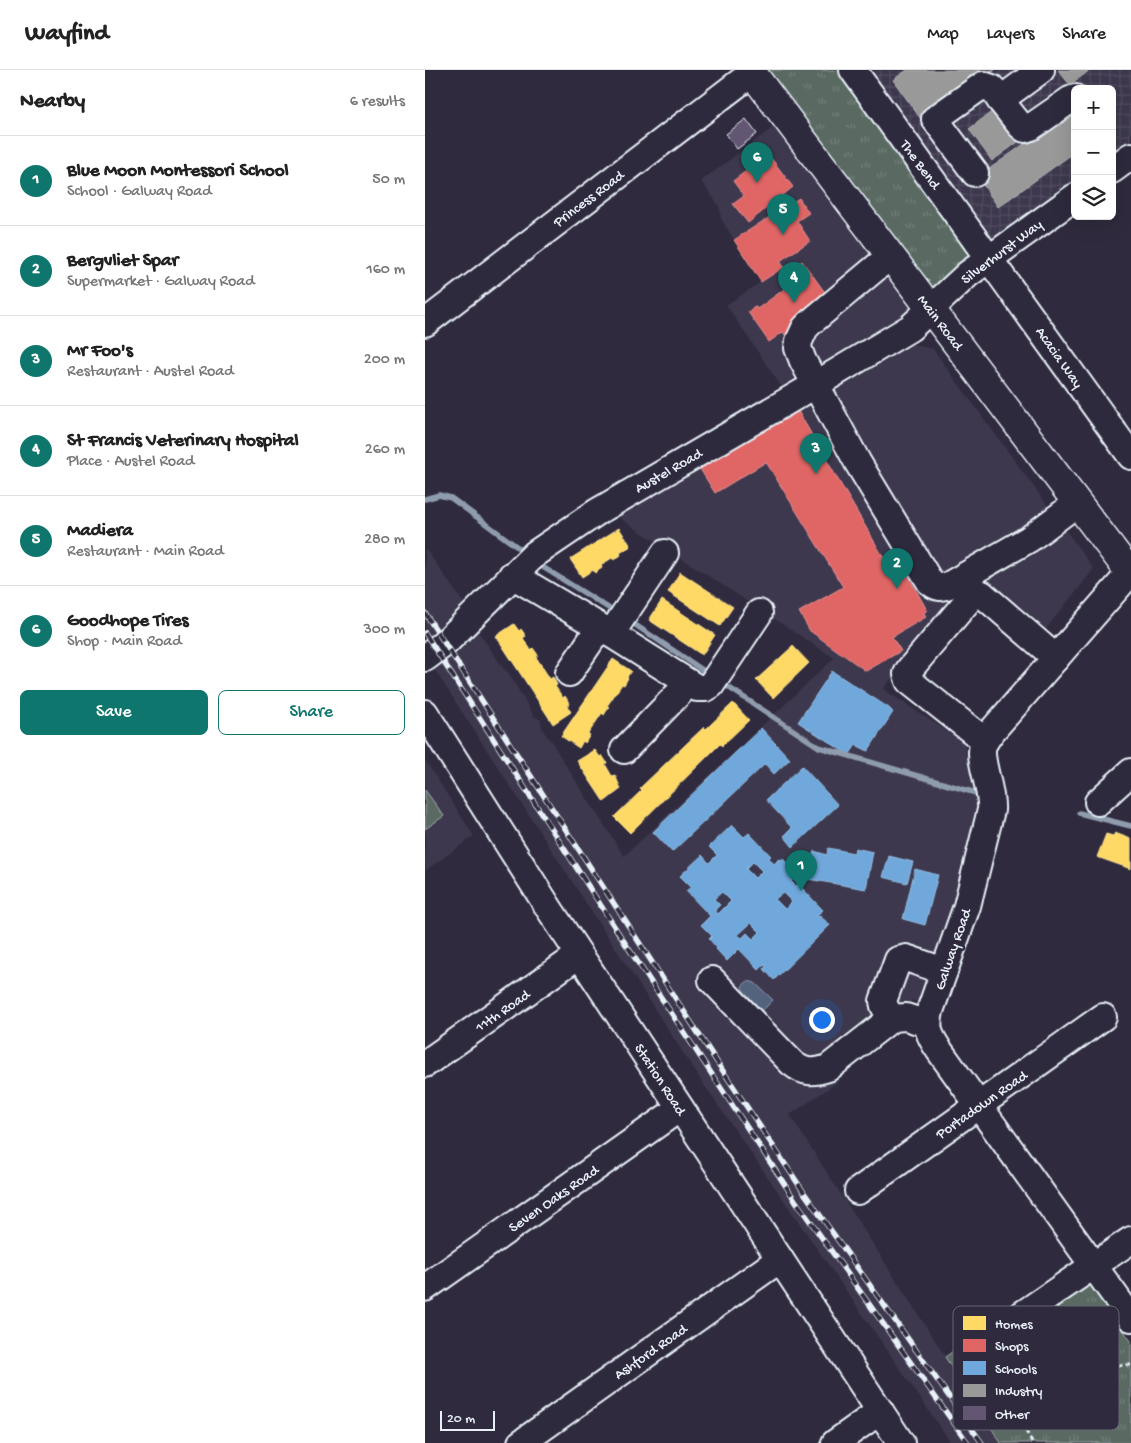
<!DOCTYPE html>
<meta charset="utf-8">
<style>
:root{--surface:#fff;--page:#f2f2f2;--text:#222;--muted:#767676;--line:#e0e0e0;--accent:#0f766e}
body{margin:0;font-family:"Gochi Hand",sans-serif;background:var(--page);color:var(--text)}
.controls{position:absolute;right:15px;top:15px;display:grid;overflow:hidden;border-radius:8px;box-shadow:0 5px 20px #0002}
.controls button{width:45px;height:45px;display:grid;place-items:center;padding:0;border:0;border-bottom:1px solid var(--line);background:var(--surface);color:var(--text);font:25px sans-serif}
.scale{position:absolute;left:15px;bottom:12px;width:55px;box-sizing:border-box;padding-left:5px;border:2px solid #e8f1f8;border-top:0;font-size:14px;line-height:18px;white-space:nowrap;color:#e8f1f8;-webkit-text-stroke:4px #2f2a3d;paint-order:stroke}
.you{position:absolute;left:396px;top:949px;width:18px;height:18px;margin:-12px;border:4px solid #fff;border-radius:50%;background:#1a73e8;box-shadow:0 0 0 8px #1a73e833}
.badge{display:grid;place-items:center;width:32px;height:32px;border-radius:50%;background:var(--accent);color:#fff;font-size:16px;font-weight:700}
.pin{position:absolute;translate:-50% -41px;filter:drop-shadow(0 1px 2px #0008)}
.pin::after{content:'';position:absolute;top:26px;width:18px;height:15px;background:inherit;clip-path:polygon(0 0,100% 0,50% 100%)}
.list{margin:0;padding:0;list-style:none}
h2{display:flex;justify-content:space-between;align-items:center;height:65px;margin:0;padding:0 20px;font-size:21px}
h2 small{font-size:16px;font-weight:400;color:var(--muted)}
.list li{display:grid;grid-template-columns:32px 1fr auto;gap:15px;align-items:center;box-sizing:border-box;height:90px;padding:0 20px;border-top:1px solid var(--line)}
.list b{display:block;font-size:19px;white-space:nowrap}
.list p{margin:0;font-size:16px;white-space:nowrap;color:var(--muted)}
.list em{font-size:16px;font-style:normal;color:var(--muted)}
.actions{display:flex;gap:10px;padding:15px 20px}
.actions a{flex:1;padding:11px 0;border:1px solid var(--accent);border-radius:8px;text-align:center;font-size:18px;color:var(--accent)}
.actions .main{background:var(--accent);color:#fff}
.icon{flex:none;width:28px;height:28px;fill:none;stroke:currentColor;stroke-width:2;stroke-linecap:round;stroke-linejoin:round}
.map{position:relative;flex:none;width:706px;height:1373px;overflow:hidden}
header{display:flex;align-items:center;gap:30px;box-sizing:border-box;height:70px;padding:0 25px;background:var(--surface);border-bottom:1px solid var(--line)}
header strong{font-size:24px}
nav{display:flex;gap:28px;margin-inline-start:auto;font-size:18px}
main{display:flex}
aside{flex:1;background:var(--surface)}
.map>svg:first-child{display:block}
.built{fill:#3e374d}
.industrial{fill:url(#industrial-grid)}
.grass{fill:url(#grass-tufts);stroke:#a1aead}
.pitch{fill:#5a6a62;stroke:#a1aead}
.water{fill:#53637d;stroke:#8f9cae}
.homes{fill:#ffd966;stroke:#f8e092}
.shops{fill:#e06666;stroke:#e29092}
.schools{fill:#6fa8dc;stroke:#93bee4;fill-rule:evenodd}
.industry{fill:#999;stroke:#b1b3b6}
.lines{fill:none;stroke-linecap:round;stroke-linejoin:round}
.stream{stroke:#8f9cae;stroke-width:5.5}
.building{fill:#625673;stroke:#e8f1f8}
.minor-casing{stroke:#e8f1f8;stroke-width:30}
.major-casing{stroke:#e8f1f8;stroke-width:31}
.path{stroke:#e8f1f8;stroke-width:3;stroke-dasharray:5 4;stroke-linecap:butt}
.minor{stroke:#2f2a3d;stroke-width:26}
.major{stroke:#2f2a3d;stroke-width:28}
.rail-casing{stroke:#e8f1f8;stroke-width:5.5}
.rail{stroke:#2f2a3d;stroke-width:4;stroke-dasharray:11;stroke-linecap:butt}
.labels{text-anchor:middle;stroke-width:5;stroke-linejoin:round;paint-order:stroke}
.street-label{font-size:15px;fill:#e8f1f8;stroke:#2f2a3d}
.key{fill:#2f2a3d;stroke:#666675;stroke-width:1}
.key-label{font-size:14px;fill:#e8f1f8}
</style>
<header>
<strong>Wayfind</strong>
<nav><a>Map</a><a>Layers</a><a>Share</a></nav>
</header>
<main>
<aside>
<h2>Nearby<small>6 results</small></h2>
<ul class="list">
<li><span class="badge">1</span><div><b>Blue Moon Montessori School</b><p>School · Galway Road</p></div><em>50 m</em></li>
<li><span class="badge">2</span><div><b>Bergvliet Spar</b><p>Supermarket · Galway Road</p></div><em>160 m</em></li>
<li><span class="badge">3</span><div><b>Mr Foo's</b><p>Restaurant · Austel Road</p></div><em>200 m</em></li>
<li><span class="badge">4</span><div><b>St Francis Veterinary Hospital</b><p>Place · Austel Road</p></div><em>260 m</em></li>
<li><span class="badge">5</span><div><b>Madiera</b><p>Restaurant · Main Road</p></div><em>280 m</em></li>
<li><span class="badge">6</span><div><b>Goodhope Tires</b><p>Shop · Main Road</p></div><em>300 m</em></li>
</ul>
<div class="actions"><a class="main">Save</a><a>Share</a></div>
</aside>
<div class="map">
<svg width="706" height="1373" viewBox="0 0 706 1373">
<defs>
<pattern id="industrial-grid" width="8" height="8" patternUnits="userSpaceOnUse" patternTransform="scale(1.25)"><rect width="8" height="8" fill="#3e374d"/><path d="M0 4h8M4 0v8" fill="none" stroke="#514b5f"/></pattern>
<pattern id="grass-tufts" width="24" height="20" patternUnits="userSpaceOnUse" patternTransform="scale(1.25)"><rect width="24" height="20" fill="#5a6a62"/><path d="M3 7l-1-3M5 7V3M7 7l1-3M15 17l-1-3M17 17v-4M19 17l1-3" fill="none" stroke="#728079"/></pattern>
</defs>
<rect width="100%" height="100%" fill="#2f2a3d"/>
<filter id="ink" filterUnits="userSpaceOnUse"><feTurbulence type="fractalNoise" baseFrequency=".02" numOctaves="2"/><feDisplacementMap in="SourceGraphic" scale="10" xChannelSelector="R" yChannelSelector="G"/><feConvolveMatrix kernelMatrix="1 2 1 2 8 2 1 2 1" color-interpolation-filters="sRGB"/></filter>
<g filter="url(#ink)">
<!-- built -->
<g class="built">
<path d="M361,48l145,191 -143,92 -7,-15 -55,-81 35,-23 -40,-63 -2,-13 -18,-25z"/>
<path d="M486,274l22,5 161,220 -52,65 -65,-54 -94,109 81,53 14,61 -32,122 -28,78 -7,-3 -9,27 -68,47 5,7 -49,34 211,328h-50l-247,-358 -279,-430v-107l38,54 13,26 28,41 4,3 26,44 7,4 1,8 7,11 3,2 3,7 69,108 210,-198 -219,-143z"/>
<path d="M0,690l49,76 -49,35z"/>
</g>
<!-- industrial -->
<path class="industrial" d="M442,0h264v86l-19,14v-81h-37v108l-86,61z"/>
<!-- grass -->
<g class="grass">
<path d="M328,0h100l136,188 -50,43z"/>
<path d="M658,1204l48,67v102h-130l-56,-86 26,-19 17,20 11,-7 -7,-10z"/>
</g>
<!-- pitch -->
<path class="pitch" d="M0,720l19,26 -19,13z"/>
<!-- water -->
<path class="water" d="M323,911l7,2 18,17 -11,11 -19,-21 -1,-4z"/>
<!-- homes -->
<g class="homes">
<path d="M194,458l12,18 -11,7 1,2 -7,5 -2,-2 -11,7 1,3 -7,5 -2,-3 -11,7 -12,-18z"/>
<path d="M255,502l53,35 -13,19 -52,-34z"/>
<path d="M237,530l53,35 -13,20 -53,-35z"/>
<path d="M89,554l5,7 2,-2 5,7 -3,2 8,12 2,-2 5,7 -2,2 14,22 3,-2 4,8 -2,1 8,12 2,-2 5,8 -3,2 4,6 -18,12 -57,-88z"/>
<path d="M368,576l16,17 -36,35 -17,-18z"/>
<path d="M188,589l18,12 -4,6 1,1 -4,7 -2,-1 -15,22 2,1 -5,8 -2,-2 -14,21 2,1 -5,8 -2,-2 -4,7 -18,-12z"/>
<path d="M308,633l16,17 -27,26 -2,-2 -90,89 -16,-16 28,-27 -2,-2 64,-61 2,2z"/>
<path d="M170,680l5,7 2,-2 5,8 -2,1 7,12 3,-1 6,14 -17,13 -27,-41z"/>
<path d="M690,763l16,6v30l-34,-12 9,-23 7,2z"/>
</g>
<!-- shops -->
<g class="shops">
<path d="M343,84l25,33 -45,36 -15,-19 11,-8 -11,-15z"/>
<path d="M374,128l10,15 -12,8 13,20 -30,20 4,6 -23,15 -27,-42z"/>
<path d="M377,191l28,38 -44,37 -3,-4 -14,10 -21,-30 4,-4 4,-1 1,2 44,-32 -7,-10z"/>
<path d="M373,341l90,154 17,5 22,40 -3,3 2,4 -34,20 9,14 -35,20 -56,-40 -11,-19 44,-25 -77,-125 -51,31 -15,-24z"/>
</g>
<!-- schools -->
<g class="schools">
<path d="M407,601l57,37 4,4 -25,39 -12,-6 -7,10 -51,-33z"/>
<path d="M336,658l29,31 -16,15 -9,-10 -93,88 -19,-20z"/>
<path d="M377,696l36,39 -45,42 -9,-11 8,-8 -26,-28z"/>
<path d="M307,755l12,12 5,-4 22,23 -2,2 5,6 4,-4 5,-1 12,12 -1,6 -3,4 5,5 2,-2 25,26 -6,5 2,2 1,-1 10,9 -56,55 -10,-11 2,-3 -2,-1 -5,5 -20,-21 -12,12 -11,-12 1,-1 -8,-9 3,-3 -11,-11 9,-9 -24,-25 5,-4 -11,-11 22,-21 7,8 8,-8 -8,-8zM328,792l9,9 -7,7 -9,-9zM297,822l9,9 -13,13 -3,-4 5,-5 -6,-6zM358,823l9,9 -7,7 -10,-10zM326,853l9,9 -7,7 -6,-6 -5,5 -4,-3z"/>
<path d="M403,778l26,5 1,-5 18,4 -7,37 -59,-10 7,-28 13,4z"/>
<path d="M464,786l24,6 -6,21 -24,-6z"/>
<path d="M490,799l23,6 -13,50 -22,-6z"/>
</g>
<!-- industry -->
<g class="industry">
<path d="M482,0h88l-72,52 -30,-42z"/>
<path d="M633,0h32l-20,15z"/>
<path d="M569,40l24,32 -26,19 -23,-32z"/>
<path d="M644,42l6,7v33l-77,55 -20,-30z"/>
</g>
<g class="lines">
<!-- stream -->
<g class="stream">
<path d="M0,429l14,-4 12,3 69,51"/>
<path d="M116,496l77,48"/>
<path d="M203,550l82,55"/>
<path d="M297,613l97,64 157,46"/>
<path d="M654,743l52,13"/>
</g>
</g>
<!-- building -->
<path class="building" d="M321,49l11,15 -20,15 -11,-15z"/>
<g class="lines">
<!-- minor casing -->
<g class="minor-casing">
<g id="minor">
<path d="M428,0l278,386"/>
<path d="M616,0l-41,30 20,25 5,4 6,-2 39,-27 5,-2"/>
<path d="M687,100l19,-14"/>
<path d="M550,103l-40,-54 48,-34 9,3 8,12"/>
<path d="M465,186l-79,66 -6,6 -6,13 -1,7 5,13 55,102 72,119c7,6 11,6 19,3l80,-46 48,-36"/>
<path d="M0,253l327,-250"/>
<path d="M705,503l-138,158c-3,4 -7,9 -9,14 -5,14 10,46 8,65l-24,96 -37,105c-4,18 -1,24 9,39l192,268"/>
<path d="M87,505l88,52 97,61h9l5,-3 48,-72"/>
<path d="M186,564l54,-81"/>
<path d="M0,588l20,-15 90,-89 62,-42 218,-127 95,-57 58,-54 107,-77"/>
<path d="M144,603l31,-46"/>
<path d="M0,643l125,197 351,533"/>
<path d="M560,671l-76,-60 -2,-7 2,-4 62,-73 6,-5 5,2 74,64"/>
<path d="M199,680l64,-66"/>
<path d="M673,732l33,-30"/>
<path d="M287,910l80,83c12,10 21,10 36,5l64,-50 14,-1 21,7"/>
<path d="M467,948l-8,-12 -1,-5 15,-41 8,-2 38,13"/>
<path d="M0,994l154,-109"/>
<path d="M433,1121l245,-174"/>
<path d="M0,1218l255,-180"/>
<path d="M557,1272l149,-102"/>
<path d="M96,1373l259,-184"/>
<path d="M410,1373l45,-32"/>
</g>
</g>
<!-- major casing -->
<g class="major-casing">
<path id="major" d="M325,0l381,504"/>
</g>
<!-- path -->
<path class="path" d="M607,1373l-13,-26 70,-51 42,-1"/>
<!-- minor -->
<use href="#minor" class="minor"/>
<!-- major -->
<use href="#major" class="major"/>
<!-- rail casing -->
<g class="rail-casing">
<g id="rail">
<path d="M0,543l288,443 92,138 177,249"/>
<path d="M0,563l200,310 170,257 173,243"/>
</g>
</g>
<!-- rail -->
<use href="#rail" class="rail"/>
</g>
</g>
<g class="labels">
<!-- street labels -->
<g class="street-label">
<text transform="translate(496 94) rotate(54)" y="5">The Bend</text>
<text transform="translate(163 128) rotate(-37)" y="5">Princess Road</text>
<text transform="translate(576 181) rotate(-37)" y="5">Silverhurst Way</text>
<text transform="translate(516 252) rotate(53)" y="5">Main Road</text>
<text transform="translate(635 287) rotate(55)" y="5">Acacia Way</text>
<text transform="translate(243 400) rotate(-30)" y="5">Austel Road</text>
<text transform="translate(527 879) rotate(-71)" y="5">Galway Road</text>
<text transform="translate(77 940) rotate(-35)" y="5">11th Road</text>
<text transform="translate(236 1009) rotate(57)" y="5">Station Road</text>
<text transform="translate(556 1034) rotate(-35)" y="5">Portadown Road</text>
<text transform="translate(128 1128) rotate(-35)" y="5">Seven Oaks Road</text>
<text transform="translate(225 1281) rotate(-35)" y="5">Ashford Road</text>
</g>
</g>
<!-- legend -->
<rect x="528" y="1236" width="166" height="124" rx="8" class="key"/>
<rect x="538" y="1246" width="23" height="14" fill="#ffd966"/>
<rect x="538" y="1269" width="23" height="13" fill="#e06666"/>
<rect x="538" y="1291" width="23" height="14" fill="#6fa8dc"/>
<rect x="538" y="1314" width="23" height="13" fill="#999"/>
<rect x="538" y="1336" width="23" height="14" fill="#625673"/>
<g class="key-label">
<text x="570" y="1258">Homes</text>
<text x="570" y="1280">Shops</text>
<text x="570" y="1303">Schools</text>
<text x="570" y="1325">Industry</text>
<text x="570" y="1348">Other</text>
</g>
</svg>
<div class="controls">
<button>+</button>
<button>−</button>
<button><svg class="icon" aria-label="layers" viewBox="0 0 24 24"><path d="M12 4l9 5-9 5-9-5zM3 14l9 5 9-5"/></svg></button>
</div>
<div class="scale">20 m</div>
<div class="you"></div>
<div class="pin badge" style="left:376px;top:821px">1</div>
<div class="pin badge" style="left:472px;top:519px">2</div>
<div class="pin badge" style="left:391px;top:404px">3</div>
<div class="pin badge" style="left:369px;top:233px">4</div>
<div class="pin badge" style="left:358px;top:165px">5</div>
<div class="pin badge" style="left:332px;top:113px">6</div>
</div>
</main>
